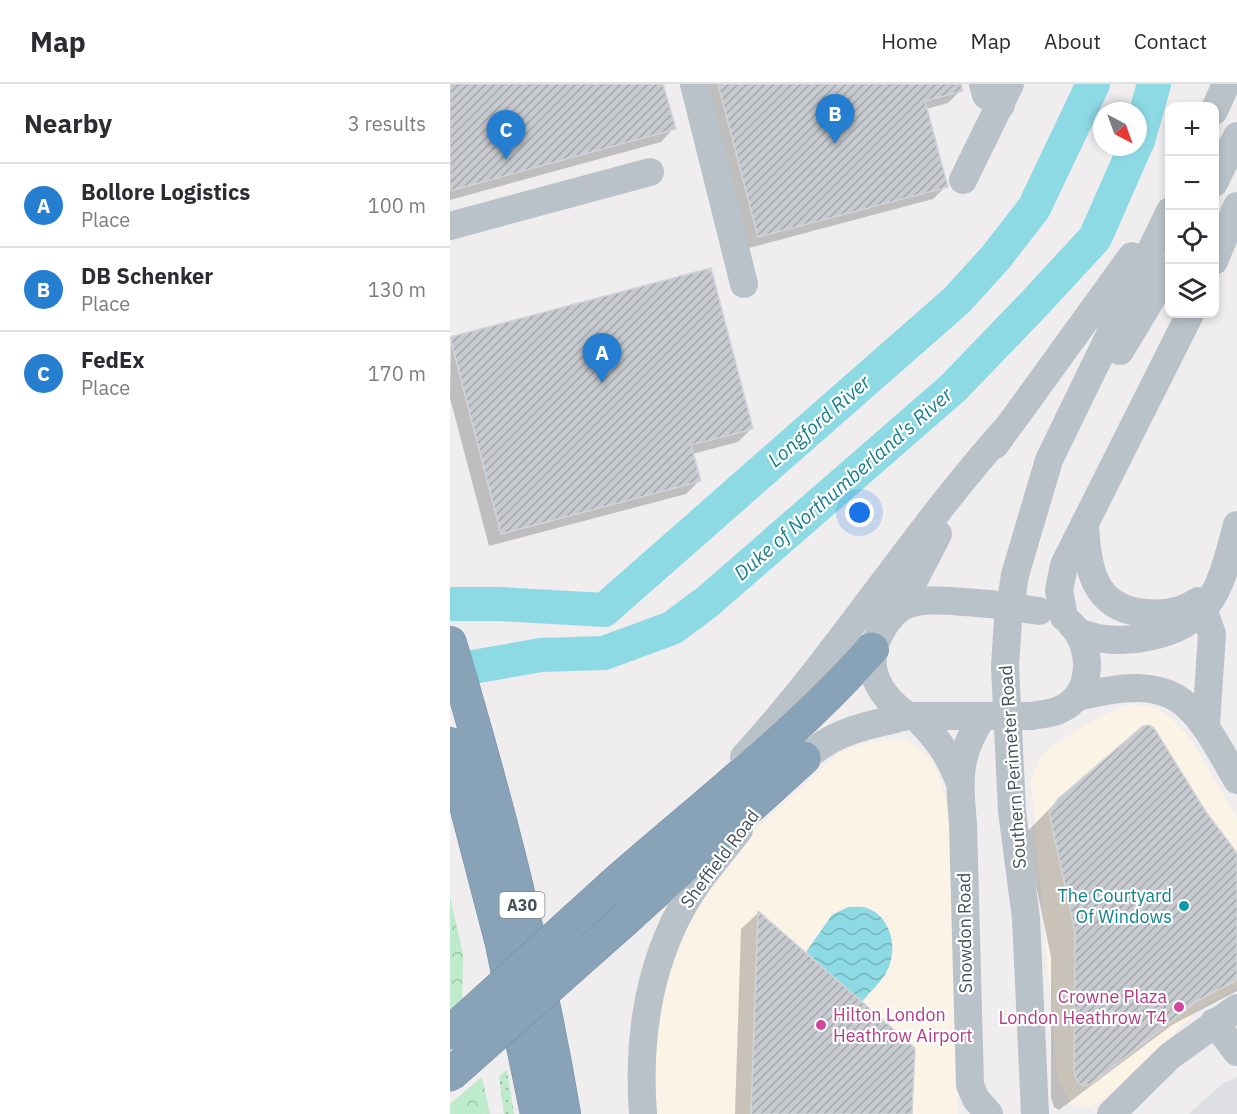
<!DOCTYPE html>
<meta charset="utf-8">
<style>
:root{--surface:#fff;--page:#f7f7f7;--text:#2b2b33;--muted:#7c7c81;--line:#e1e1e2;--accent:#267ed0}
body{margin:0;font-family:"IBM Plex Sans",sans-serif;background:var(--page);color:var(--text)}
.controls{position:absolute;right:18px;top:18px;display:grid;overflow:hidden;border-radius:12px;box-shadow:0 3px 9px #0003}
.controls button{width:54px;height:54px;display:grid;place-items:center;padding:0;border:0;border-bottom:2px solid var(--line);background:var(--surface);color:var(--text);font:30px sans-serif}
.compass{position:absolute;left:643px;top:18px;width:54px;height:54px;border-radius:50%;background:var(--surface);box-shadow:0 3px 9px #0003;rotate:139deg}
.you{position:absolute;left:410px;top:429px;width:21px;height:21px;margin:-15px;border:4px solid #fff;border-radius:50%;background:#1a73e8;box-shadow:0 0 0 9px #1a73e833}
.badge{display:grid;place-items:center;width:39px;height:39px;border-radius:50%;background:var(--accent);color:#fff;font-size:20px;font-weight:700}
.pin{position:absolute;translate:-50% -50px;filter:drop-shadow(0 2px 3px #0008)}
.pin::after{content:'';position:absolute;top:32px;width:21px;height:18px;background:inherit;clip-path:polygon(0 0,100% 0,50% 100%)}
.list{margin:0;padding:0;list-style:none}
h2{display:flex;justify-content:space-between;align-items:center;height:78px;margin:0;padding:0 24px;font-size:26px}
h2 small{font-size:20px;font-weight:400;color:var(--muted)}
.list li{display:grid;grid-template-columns:39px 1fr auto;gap:18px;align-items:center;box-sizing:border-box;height:84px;padding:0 24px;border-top:2px solid var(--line)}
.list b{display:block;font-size:22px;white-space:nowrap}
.list p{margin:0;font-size:20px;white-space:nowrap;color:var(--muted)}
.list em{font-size:20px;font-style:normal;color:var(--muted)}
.icon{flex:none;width:33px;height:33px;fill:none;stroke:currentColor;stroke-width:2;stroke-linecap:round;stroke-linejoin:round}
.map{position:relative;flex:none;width:787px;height:1030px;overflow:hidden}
header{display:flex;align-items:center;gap:36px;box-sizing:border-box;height:84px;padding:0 30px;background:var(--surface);border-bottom:2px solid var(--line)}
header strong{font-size:28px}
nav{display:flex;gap:33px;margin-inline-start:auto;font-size:21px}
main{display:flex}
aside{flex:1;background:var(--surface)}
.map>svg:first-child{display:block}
.commercial{fill:#faf3e6}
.airport{fill:#dcdee1}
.grass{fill:url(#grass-dots)}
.forest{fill:url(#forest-crowns)}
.water{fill:url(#water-waves)}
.shadow{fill:#0003}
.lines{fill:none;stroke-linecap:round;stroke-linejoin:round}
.river{stroke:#8ddae5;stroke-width:34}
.building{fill:url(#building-hatch);stroke:#d1d4d8;stroke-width:1.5}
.highway-casing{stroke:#738ea4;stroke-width:34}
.minor{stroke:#b9c2c9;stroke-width:28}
.highway{stroke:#88a3b8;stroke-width:33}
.highway-bridge-casing{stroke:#738ea4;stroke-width:34;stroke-linecap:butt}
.minor-bridge{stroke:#b9c2c9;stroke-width:28}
.highway-bridge{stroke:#88a3b8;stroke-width:33}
.culture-dot{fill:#0f9aa8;stroke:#fff;stroke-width:2}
.hotel-dot{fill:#d1479c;stroke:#fff;stroke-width:2}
.labels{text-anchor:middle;stroke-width:4.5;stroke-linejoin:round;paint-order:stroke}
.shield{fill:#fff;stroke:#7e868b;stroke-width:1.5}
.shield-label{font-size:16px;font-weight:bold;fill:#465259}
.street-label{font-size:18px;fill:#465259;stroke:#fff}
.culture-label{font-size:18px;fill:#0d838f;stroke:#fff;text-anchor:end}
.hotel-label{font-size:18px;fill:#b23c85;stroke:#fff;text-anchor:end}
.water-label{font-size:20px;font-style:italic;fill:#167f8e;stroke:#fff}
</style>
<header>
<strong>Map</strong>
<nav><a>Home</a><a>Map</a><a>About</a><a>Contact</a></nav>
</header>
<main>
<aside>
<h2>Nearby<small>3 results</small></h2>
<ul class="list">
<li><span class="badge">A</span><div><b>Bollore Logistics</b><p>Place</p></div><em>100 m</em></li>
<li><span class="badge">B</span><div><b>DB Schenker</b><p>Place</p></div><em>130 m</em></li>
<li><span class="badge">C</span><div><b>FedEx</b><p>Place</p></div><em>170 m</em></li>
</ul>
</aside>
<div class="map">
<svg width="787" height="1030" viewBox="0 0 787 1030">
<defs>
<pattern id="grass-dots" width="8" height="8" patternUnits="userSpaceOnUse" patternTransform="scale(1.5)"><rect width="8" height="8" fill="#bdebcb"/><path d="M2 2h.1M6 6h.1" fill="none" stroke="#9bc1a8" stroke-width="1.8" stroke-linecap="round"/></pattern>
<pattern id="forest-crowns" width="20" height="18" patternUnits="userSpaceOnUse" patternTransform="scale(1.5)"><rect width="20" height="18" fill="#bdebcb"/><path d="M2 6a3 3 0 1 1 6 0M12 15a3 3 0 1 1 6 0" fill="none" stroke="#9bc1a8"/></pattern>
<pattern id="water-waves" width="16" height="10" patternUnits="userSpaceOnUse" patternTransform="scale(1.5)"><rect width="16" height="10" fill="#8ddae5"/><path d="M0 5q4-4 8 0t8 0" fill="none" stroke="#75b3bd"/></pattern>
<pattern id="building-hatch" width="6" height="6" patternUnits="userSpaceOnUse" patternTransform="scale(1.5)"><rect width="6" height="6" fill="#c7cacf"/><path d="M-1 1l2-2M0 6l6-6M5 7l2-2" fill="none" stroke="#a3a7ab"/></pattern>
</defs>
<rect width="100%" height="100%" fill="#efeded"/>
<!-- commercial -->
<g class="commercial">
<path d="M680,620l22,3 16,8 22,23 47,80v170l-34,18 -101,95 -17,7 -13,-4 -14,-22 -27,-302 11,-25 13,-11 45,-28z"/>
<path d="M457,656l26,20 18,53 7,301h-303v-92l9,-51 22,-50 65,-87 87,-81 32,-12z"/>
</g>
<!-- airport -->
<path class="airport" d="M787,993v37h-48l33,-30z"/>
<!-- grass -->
<path class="grass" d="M57,986l7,44h-10l-5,-38z"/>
<!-- forest -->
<g class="forest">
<path d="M0,813l13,57 -1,58 -12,12z"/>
<path d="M32,993l8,37h-40v-10z"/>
</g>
<!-- water -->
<path class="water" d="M398,823c6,0 13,-1 19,1 25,9 32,43 19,65 -6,10 -17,20 -24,29l-56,-50 26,-37z"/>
<!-- shadow -->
<g class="shadow">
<path d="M0,0h212l12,44 -13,14 -211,58z"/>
<path d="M252,0h258l1,6 -13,13 -22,6 20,77 -13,13 -188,50z"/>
<path d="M1,254l300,91 -13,13 -46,12 7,27 -13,13 -197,52 -39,-148z"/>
<path d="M693,643l94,129v135l-65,34 -113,85 -5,-3 -3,-10v-140l-25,-120 2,-6 24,-25z"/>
<path d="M308,829l155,136 -2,65h-176l6,-185z"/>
</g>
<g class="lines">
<!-- river -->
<g class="river">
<path d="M688,57l16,-57"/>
<path d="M0,520h49l105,6 353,-310 39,-43 38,-49 59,-124"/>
<path d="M0,587l91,-16 63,-2 68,-25 35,-26 246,-214 80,-83 62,-67 40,-91"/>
</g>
</g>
<!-- building -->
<g class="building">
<path d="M0,0h213l13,45 -226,62z"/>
<path d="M268,0h243l2,7 -38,10 23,86 -190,50z"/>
<path d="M261,184l42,161 -62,16 10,36 -200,53 -51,-197z"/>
<path d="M699,641l5,3 52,84 31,41v127l-40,21 -106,83 -7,2 -6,-3 -4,-11 1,-140 -26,-120 9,-13 85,-73z"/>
<path d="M308,827l157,137 -3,66h-161z"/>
</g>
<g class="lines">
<!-- highway casing -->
<g class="highway-casing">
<g id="highway">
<path d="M0,559c46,155 87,311 114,471"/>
<path d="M0,660l52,200 35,170"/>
<path d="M164,800c88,-77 180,-148 258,-235"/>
<path d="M177,834l177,-160"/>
</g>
</g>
<!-- minor -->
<g class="minor">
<path d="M244,0l50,200"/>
<path d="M533,0l3,11 15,10"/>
<path d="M764,27l12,-27"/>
<path d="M513,96l47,-96"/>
<path d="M764,99l23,-47"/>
<path d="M0,142l200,-54"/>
<path d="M764,177l23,-55"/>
<path d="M670,267l50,-83"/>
<path d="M545,361l137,-189"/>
<path d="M635,440c2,43 8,85 60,89 19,2 37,-1 53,-12"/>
<path d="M449,525l39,-75"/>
<path d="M754,528l8,22 -6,91"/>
<path d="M614,533l-5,-27 5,-25 126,-251"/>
<path d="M630,549c22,8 45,9 68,4 67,-13 73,-54 89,-112"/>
<path d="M627,613c100,-25 114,1 160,83"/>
<path d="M533,632c-26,39 -24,63 -20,108l7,261 6,14 13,15"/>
<path d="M533,632h-75c-28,-20 -46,-48 -29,-81 4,-8 12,-20 20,-26 21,-15 66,-6 91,-5"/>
<path d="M582,632c9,-2 19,-2 27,-6 35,-14 35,-63 12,-86"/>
<path d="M466,633c20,20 33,37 43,64"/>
<path d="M294,673c95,-104 169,-224 262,-328"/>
<path d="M338,691c39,-43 65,-46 120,-59"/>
<path d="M764,938l23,30"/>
<path d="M193,1030c-6,-80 7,-162 53,-229 14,-19 29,-37 43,-55"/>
<path d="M585,1030l-9,-196 -14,-107 -7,-145 3,-46 7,-45 34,-115 121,-249"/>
<path d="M661,1030l59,-58 67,-48"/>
</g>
<!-- highway -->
<use href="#highway" class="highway"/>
<!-- highway-bridge casing -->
<g class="highway-bridge-casing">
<g id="highway-bridge">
<path d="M0,949l164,-149"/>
<path d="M0,991l177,-157"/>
</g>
</g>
<!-- minor-bridge -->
<g class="minor-bridge">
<path d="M540,520l49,7"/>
<path d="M533,632h49"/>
</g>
<!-- highway-bridge -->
<use href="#highway-bridge" class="highway-bridge"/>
</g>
<!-- markers -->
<circle class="culture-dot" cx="734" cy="822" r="6"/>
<g class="hotel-dot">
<circle cx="729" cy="923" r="6"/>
<circle cx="371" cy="941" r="6"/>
</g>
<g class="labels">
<!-- shield labels -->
<rect class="shield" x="49.5" y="808" width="45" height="26" rx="4.5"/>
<g class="shield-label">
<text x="72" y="827">A30</text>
</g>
<!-- street labels -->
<g class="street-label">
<text transform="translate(563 683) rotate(-94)" y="6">Southern Perimeter Road</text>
<text transform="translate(270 775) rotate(-53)" y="6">Sheffield Road</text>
<text transform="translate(515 849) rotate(-91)" y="6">Snowdon Road</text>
</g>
<!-- culture labels -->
<g class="culture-label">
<text x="722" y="818">The Courtyard<tspan x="722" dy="21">Of Windows</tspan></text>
</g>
<!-- hotel labels -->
<g class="hotel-label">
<text x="717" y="919">Crowne Plaza<tspan x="717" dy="21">London Heathrow T4</tspan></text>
<text x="383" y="937" text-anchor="start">Hilton London<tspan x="383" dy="21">Heathrow Airport</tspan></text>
</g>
<!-- water labels -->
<g class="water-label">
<text transform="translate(369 337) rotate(-41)" y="7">Longford River</text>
<text transform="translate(393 400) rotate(-41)" y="7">Duke of Northumberland's River</text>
</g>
</g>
</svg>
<div class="controls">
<button>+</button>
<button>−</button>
<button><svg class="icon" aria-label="locate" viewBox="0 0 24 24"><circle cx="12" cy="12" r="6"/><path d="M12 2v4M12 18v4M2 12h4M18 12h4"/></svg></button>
<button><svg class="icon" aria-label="layers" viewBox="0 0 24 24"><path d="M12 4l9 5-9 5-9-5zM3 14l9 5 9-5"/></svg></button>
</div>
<svg class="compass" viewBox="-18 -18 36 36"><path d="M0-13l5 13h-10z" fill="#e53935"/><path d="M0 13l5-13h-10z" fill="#7c7c81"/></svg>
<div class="you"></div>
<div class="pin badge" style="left:152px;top:299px">A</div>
<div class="pin badge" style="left:385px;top:60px">B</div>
<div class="pin badge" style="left:56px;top:76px">C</div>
</div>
</main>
